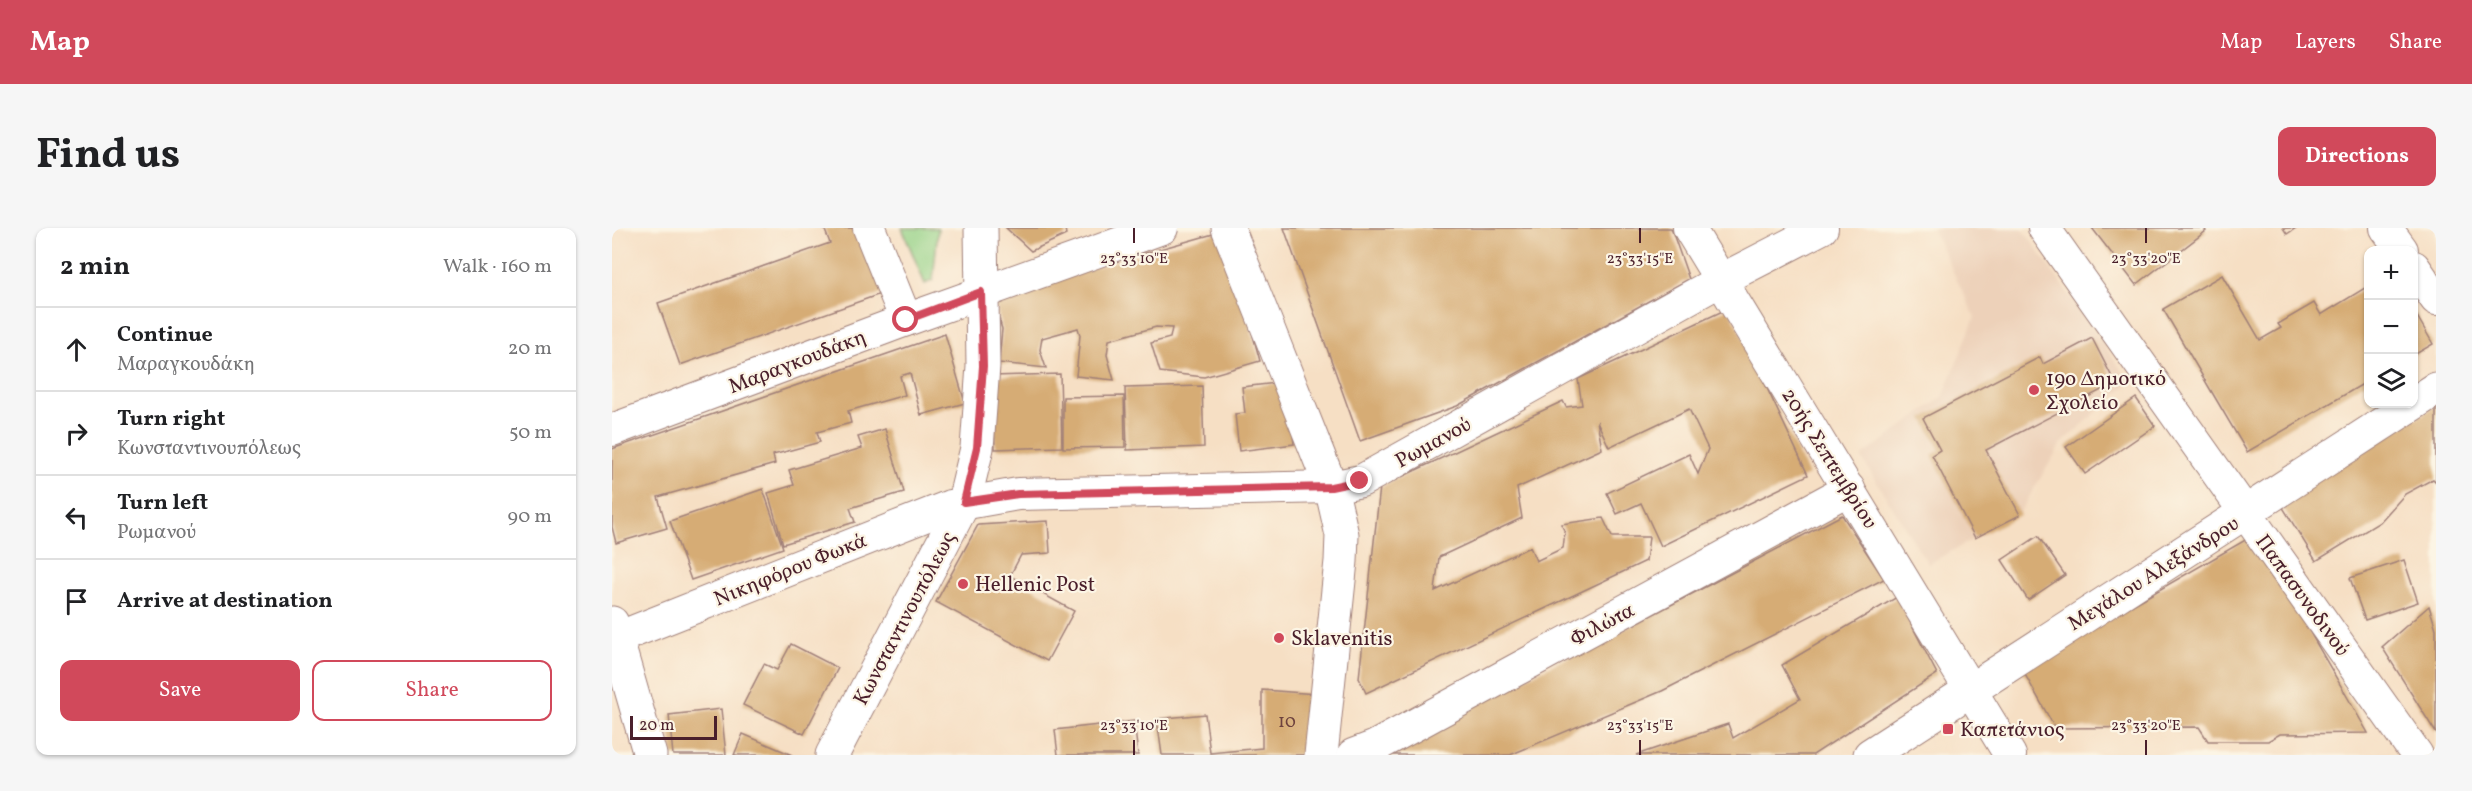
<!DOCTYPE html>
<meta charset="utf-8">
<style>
:root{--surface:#fff;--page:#f6f6f6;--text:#202124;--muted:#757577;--line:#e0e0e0;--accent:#d1495b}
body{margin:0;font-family:Vollkorn,serif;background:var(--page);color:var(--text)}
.controls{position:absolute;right:18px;top:18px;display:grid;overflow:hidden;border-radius:12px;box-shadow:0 2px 4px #0004}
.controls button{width:54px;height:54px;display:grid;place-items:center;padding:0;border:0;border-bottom:2px solid var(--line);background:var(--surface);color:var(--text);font:30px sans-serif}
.scale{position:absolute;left:18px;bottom:15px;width:87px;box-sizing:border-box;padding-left:6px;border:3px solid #4a1f2b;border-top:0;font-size:16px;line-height:21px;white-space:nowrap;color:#4a1f2b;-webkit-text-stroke:4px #fcf5e5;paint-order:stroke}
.stop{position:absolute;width:18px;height:18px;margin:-14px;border:4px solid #d1495b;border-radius:50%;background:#fff}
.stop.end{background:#d1495b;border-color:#fff;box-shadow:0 2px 6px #0008}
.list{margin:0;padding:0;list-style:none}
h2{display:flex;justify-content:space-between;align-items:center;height:78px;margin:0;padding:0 24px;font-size:26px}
h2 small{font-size:20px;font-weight:400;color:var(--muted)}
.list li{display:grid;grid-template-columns:39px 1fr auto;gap:18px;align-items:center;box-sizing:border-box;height:84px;padding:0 24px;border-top:2px solid var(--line)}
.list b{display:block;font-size:22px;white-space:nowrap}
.list p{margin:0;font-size:20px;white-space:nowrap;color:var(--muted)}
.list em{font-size:20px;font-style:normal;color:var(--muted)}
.actions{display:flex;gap:12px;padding:18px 24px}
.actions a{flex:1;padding:14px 0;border:2px solid var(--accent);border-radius:12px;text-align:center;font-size:21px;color:var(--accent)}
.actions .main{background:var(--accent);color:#fff}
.icon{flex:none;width:33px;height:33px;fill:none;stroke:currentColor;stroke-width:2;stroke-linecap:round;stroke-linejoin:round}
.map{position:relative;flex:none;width:1824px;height:527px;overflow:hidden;border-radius:12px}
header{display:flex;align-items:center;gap:36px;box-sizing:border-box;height:84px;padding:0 30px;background:var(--accent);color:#fff}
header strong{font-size:28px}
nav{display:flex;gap:33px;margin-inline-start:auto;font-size:21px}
.intro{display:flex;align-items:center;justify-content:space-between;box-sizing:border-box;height:144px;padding:0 36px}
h1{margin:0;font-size:42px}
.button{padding:15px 27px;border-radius:12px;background:var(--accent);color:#fff;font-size:21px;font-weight:700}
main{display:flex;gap:36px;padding:0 36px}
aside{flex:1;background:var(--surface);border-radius:12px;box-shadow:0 2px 4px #0004}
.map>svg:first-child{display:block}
.built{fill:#edd1b9}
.green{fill:#94d186;stroke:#6f7858;stroke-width:1.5}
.building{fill:#d6ac75}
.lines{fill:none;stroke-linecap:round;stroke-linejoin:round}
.minor-casing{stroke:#a07f78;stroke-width:34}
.tertiary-casing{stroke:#a07f78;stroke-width:35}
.secondary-casing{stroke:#a07f78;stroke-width:35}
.minor{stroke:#fff;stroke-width:32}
.tertiary{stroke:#fff;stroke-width:33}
.secondary{stroke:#fff;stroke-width:33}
.route{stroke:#d1495b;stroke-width:8}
.ticks{fill:none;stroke:#4a1f2b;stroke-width:2}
.poi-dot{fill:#d1495b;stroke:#fcf5e5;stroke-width:2}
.labels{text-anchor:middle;stroke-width:4.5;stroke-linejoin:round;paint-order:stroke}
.number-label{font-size:18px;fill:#6d423e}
.street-label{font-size:21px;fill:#4a1f2b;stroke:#fcf5e5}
.poi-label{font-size:21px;fill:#4a1f2b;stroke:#fcf5e5;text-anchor:start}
.ticks-label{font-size:15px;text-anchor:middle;fill:#4a1f2b;stroke:#fcf5e5;stroke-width:4.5;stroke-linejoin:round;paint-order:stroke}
</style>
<header>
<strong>Map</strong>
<nav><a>Map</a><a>Layers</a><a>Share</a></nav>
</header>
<div class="intro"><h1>Find us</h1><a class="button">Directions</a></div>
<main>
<aside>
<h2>2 min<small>Walk · 160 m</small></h2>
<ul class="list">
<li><svg class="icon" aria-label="ahead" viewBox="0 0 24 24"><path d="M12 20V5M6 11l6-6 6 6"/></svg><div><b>Continue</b><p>Μαραγκουδάκη</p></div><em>20 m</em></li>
<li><svg class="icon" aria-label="right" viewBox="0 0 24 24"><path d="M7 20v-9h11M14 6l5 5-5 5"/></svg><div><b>Turn right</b><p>Κωνσταντινουπόλεως</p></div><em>50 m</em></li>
<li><svg class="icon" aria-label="left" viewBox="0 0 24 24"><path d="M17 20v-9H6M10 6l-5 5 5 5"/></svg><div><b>Turn left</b><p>Ρωμανού</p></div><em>90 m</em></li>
<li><svg class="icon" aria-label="arrive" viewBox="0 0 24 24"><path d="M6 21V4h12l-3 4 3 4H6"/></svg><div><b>Arrive at destination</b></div></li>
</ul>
<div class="actions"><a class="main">Save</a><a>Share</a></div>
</aside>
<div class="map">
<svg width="1824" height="527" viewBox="0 0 1824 527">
<rect width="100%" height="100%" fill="#fcf5e5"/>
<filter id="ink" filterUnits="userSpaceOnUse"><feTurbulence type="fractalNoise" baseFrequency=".0167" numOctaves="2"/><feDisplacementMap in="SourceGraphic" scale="12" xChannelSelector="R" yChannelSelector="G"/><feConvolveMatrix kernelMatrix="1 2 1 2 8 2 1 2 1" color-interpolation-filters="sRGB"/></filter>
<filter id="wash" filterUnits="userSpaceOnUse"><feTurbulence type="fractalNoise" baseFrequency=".008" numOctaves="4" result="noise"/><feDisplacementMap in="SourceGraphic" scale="24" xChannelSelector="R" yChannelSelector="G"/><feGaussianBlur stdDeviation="1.35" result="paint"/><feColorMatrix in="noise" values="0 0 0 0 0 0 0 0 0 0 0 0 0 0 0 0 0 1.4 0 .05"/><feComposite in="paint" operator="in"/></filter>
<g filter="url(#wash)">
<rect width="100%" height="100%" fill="#f6dfc4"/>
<!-- built -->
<path class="built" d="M1320,0h90l108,154 -69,62 -43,71 -90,49 -67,-107 82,-60 32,-80z"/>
<!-- green -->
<path class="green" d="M290,0h36l-5,52 -8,4z"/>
<g id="blocks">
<!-- building -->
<g class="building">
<path d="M212,0h39l23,64 -206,73 -22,-62 172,-60z"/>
<path d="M394,0h59l1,7 -35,16z"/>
<path d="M672,0h387l18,51 -232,127 -97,35z"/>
<path d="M1480,0h112l2,3 -70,54z"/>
<path d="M1671,0h13l-9,6z"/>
<path d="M612,3l36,130 -56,16 -44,-5 -9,-29 19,-5 2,-10 -16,-1 -47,13 -2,15 7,25 -38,-4 4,-41 -2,-7 -36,10 -2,12 6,18 -47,-5 3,-34 -9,-33z"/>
<path d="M1610,47l38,65 21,-12 -3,-4 36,-21 7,12 47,-29v95l-121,71 -84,-143z"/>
<path d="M1117,80l79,167 -147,71 -20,-43 -24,11 -10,-21 82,-39 9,20 10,-25 -19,-40 -80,38 -12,-26 5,28 -85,39 5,30 -83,39 -4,34 95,-44 6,14 27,-13 2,-16 -4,-8 42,-6 9,19h37l-3,24 -280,132 -7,-15 21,-191 183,-86 3,6 16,-2 -4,-26z"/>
<path d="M1802,83l19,33 -19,11z"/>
<path d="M333,106l20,69 -44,12 -11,-42 -10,3 5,19 -57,16 3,12 -34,9 3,10 -47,13 2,9 -117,33 9,31 -51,15 -4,-16v-78z"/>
<path d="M1480,110l23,45 -129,67 34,65 -45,23 -43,-83 8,-5 -17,-32 117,-61 3,7z"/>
<path d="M448,146l2,73 -67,2 -2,-73z"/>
<path d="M674,154l8,62 -55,7 -4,-37 10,-1 -3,-26z"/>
<path d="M590,158l2,61 -77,3 -2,-62z"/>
<path d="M512,168l1,51 -62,1v-51z"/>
<path d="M1524,170l19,28 -70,48 -19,-27z"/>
<path d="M1824,178v76l-3,-3 -28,15 -25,28 -64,39 -37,-60z"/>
<path d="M273,201l19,63 -54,16 5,14 -72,22 -15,-51 26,-8 -5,-15 73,-22 -4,-11z"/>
<path d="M151,261l20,59 -92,32 -21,-59z"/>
<path d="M1230,287l42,64 -222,112 -152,64h-140l261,-129z"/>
<path d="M436,293l2,32 -29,2 -11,21 64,35 -27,50 -111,-59 42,-77z"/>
<path d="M1642,307l114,198 -88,1 -12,7h-60l-9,-14 -144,1 -33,-59z"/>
<path d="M1426,308l27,39 -37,25 -26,-40z"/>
<path d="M1792,332l14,42 -53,18 -15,-42z"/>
<path d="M1285,369l40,77 -124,81h-177l92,-31 5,14 67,-39 -18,-34z"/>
<path d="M1817,378l7,23v104l-54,-86z"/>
<path d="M179,416l47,24 -34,66 -61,-29 21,-41 13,6z"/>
<path d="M650,462l54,4 -8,61h-146l-5,-36 48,-5 5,39 52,-5z"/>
<path d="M109,481l5,46h-53l-4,-40z"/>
<path d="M522,493l4,34h-80l-3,-25z"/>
<path d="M131,506l49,21h-58z"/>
</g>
</g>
</g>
<g filter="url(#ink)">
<use href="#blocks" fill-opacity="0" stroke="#a07f78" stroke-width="1.5"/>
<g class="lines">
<!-- minor casing -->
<g class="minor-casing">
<g id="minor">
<path d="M257,0l37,92"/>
<path d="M1077,0l321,527"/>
<path d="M1432,0l373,527"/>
<path d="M1774,0l16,22"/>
<path d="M1802,39l22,32"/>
<path d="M0,202l294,-110 256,-92"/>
<path d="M5,410l333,-132 68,-12 313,-7 30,-6 360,-201 101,-52"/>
<path d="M741,527l21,-8 475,-258"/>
</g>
</g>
<!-- tertiary casing -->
<g class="tertiary-casing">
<path id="tertiary" d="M220,527l132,-253 13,-54 6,-82 -2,-138"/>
</g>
<!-- secondary casing -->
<g class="secondary-casing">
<g id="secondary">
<path d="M616,0l103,259 11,48 -1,26 -20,194"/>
<path d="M0,395l38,132"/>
<path d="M1258,527l566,-366"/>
</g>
</g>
<!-- minor -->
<use href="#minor" class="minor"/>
<!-- tertiary -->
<use href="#tertiary" class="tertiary"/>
<!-- secondary -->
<use href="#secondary" class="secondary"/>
</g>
</g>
<g class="lines" filter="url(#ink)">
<!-- route -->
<path class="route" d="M294,92l75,-28 2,74 -6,82 -13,54 54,-8 313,-7 29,-6"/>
</g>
<!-- ticks -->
<path class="ticks" d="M522,0v15M1028,0v15M1534,0v15M522,512v15M1028,512v15M1534,512v15"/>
<!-- markers -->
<g class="poi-dot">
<circle cx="1422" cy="162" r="6"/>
<circle cx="351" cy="356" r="6"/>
<circle cx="667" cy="410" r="6"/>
<rect x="1330" y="495" width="12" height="12" rx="3"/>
</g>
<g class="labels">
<!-- number labels -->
<g class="number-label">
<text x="675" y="499">10</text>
</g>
<!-- street labels -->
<g class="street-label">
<text transform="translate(185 133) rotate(-21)" y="7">Μαραγκουδάκη</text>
<text transform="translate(821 214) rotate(-29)" y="7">Ρωμανού</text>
<text transform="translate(1218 230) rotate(58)" y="7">20ής Σεπτεμβρίου</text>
<text transform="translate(178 341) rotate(-22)" y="7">Νικηφόρου Φωκά</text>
<text transform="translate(1541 345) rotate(-32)" y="7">Μεγάλου Αλεξάνδρου</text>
<text transform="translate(1691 367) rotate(54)" y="7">Παπασυνοδινού</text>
<text transform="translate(292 390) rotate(-62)" y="7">Κωνσταντινουπόλεως</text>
<text transform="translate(990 396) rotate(-28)" y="7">Φιλώτα</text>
</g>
<!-- poi labels -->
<g class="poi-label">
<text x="1434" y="157">19ο Δημοτικό<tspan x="1434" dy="24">Σχολείο</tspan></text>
<text x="363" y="363">Hellenic Post</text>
<text x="679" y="417">Sklavenitis</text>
<text x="1348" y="508">Καπετάνιος</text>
</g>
</g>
<g class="ticks-label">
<text x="522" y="35">23°33'10"E</text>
<text x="1028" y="35">23°33'15"E</text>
<text x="1534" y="35">23°33'20"E</text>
<text x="522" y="502">23°33'10"E</text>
<text x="1028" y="502">23°33'15"E</text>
<text x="1534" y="502">23°33'20"E</text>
</g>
</svg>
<div class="controls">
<button>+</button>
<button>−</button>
<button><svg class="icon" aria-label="layers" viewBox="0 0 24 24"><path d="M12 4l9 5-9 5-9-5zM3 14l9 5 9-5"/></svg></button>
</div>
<div class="scale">20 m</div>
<div class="stop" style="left:294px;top:92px"></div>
<div class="stop end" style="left:748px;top:253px"></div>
</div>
</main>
